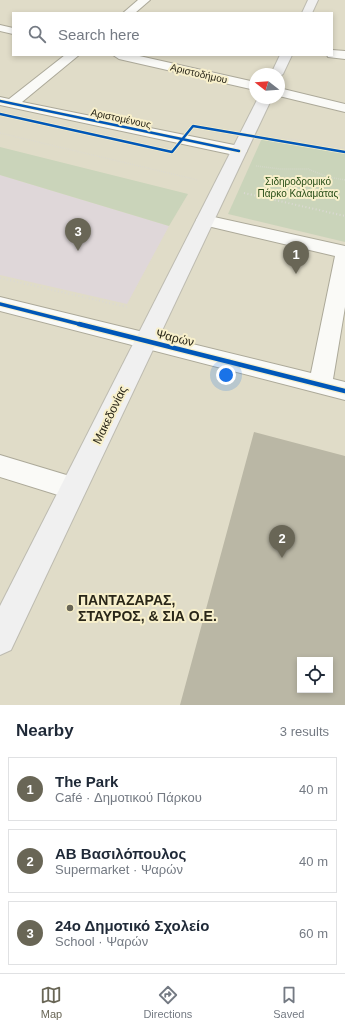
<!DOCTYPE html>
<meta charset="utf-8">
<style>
:root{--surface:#fff;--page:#f2f2f3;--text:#1f2937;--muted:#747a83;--line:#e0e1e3;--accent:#696656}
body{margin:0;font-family:Helvetica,sans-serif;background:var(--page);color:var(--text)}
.controls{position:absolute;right:12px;bottom:12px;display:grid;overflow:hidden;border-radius:0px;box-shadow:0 2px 6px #0003}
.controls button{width:36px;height:36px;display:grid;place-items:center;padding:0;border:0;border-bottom:1px solid var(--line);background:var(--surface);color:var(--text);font:20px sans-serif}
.compass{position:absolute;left:249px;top:68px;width:36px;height:36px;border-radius:50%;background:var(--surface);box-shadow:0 2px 6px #0003;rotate:287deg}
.you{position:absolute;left:226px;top:375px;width:14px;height:14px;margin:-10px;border:3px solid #fff;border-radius:50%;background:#1a73e8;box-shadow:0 0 0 6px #1a73e833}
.badge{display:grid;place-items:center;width:26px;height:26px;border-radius:50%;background:var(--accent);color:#fff;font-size:13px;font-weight:700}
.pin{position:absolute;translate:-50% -33px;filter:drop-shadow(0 1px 2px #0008)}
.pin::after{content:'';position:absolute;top:21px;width:14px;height:12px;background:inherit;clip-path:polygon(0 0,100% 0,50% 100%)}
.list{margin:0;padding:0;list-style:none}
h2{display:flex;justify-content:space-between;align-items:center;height:52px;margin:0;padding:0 16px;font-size:17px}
h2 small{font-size:13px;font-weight:400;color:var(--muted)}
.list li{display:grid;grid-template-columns:26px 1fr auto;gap:12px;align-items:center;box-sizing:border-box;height:64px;margin:0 8px 8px;padding:0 8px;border:1px solid var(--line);border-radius:0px}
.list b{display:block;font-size:15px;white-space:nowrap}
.list p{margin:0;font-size:13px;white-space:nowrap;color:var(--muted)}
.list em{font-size:13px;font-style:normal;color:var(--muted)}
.icon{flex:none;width:22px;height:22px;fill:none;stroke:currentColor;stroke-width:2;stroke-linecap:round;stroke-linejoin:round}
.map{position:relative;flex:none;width:345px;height:705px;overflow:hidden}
.search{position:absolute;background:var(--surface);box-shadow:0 2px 6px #0003;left:12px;right:12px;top:12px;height:44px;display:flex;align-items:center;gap:10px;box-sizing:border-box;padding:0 14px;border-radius:0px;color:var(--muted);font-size:15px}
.sheet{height:268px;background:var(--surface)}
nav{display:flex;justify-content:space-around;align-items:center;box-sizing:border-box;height:56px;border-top:1px solid var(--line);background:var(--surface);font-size:11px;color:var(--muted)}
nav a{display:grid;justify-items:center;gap:2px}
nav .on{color:var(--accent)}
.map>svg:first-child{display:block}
.education{fill:#dfd7d9}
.green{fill:#cad4ba}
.building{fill:#bab7a5;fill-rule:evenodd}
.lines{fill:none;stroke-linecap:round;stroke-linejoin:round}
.minor-casing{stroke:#aca999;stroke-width:2}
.major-casing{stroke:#bdbbb0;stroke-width:2}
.path-far1{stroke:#dbd9d3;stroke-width:1.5;stroke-dasharray:0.5 1.5;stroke-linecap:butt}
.path{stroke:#dbd9d3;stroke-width:2;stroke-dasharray:1 2.5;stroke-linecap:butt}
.minor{fill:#fafaf7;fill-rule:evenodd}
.major{fill:#f0f0f0;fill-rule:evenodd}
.cycleway-far2-casing{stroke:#f8f0cb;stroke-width:4}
.cycleway-far1-casing{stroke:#f8f0cb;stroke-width:5.5}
.cycleway-casing{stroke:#f8f0cb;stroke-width:7}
.cycleway-far2{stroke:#0057b8;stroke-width:2.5}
.cycleway-far1{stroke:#0057b8;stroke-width:3.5}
.cycleway{stroke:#0057b8;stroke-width:4.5}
.poi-dot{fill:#696656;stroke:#f8f0cb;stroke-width:1.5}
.labels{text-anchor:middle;stroke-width:4;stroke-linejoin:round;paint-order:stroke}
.far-street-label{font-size:10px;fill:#292618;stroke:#f8f0cb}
.far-park-label{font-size:10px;fill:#274d16;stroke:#f8f0cb}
.street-label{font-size:12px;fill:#292618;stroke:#f8f0cb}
.near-poi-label{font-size:14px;font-weight:bold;fill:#292618;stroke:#f8f0cb;text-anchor:start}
</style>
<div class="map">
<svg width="345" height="705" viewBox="0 0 345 705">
<rect width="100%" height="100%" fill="#e0dcc8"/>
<!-- education -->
<path class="education" d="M0,175l169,51 -42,78 -127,-29z"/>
<!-- green -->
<g class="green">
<path d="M263,136l82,15v91l-117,-28z"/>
<path d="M0,147l188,47 -19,32 -169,-51z"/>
</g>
<!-- building -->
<path class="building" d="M254,432l91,24v249h-165zM300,660h30v30h-30z"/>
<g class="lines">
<!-- minor casing -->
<g class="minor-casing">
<g id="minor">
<path d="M138,0h12l-15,13h-12z"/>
<path d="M0,25l13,3v6l-13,-3z"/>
<path d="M332,50l13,1v8l-17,-2 -1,-2h5z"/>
<path d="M65,55h14l-57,47 217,44 5,2 3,3 -3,3 -5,2 -239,-51v-8l9,2z"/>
<path d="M113,55h22l120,27v8l-136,-31z"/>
<path d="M279,88l66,16v8l-66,-16z"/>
<path d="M205,215l140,31v61l-12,72 12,3v18l-345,-89v-14l311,76 24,-117 -136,-32 -3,-4 3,-4z"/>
<path d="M0,455l83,25 4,8 -4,8 -9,4 -74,-23z"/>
</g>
</g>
<!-- major casing -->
<g class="major-casing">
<g id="major">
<path d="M308,0h10l-6,13h-10z"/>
<path d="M280,55h12l-9,19 -4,3v-3h-8z"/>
<path d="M258,98h14l-261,552 -11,5v-49z"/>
</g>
</g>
<!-- path-far1 -->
<g class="path-far1">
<path d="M0,133l198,47"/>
<path d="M271,136l74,12"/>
<path d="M256,166l24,3h28l20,8 17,3"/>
</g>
<!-- path -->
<g class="path">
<path d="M244,193l101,23"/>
<path d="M0,278l127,29"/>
</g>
<!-- minor -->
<use href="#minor" class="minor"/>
<!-- major -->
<use href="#major" class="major"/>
<!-- cycleway-far2 casing -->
<g class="cycleway-far2-casing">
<g id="cycleway-far2">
<path d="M0,101l239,50"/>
<path d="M0,114l172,38 21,-26 152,26"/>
</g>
</g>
<!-- cycleway-far1 casing -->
<g class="cycleway-far1-casing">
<path id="cycleway-far1" d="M0,304l83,21"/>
</g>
<!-- cycleway casing -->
<g class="cycleway-casing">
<path id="cycleway" d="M79,324l266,67"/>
</g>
<!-- cycleway-far2 -->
<use href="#cycleway-far2" class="cycleway-far2"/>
<!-- cycleway-far1 -->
<use href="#cycleway-far1" class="cycleway-far1"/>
<!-- cycleway -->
<use href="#cycleway" class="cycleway"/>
</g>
<!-- markers -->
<circle class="poi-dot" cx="70" cy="608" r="4"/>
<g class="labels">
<!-- far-street labels -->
<g class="far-street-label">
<text transform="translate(199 73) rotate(13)" y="4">Αριστοδήμου</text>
<text transform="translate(121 118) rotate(12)" y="4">Αριστομένους</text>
</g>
<!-- far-park labels -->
<g class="far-park-label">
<text x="298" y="185">Σιδηροδρομικό<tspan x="298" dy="12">Πάρκο Καλαμάτας</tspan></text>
</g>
<!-- street labels -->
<g class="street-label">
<text transform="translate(175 338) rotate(14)" y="4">Ψαρών</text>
<text transform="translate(110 415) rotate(-64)" y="4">Μακεδονίας</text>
</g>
<!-- near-poi labels -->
<g class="near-poi-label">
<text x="78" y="605">ΠΑΝΤΑΖΑΡΑΣ,<tspan x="78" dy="16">ΣΤΑΥΡΟΣ, &amp; ΣΙΑ Ο.Ε.</tspan></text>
</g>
</g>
</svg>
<div class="controls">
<button><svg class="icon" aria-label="locate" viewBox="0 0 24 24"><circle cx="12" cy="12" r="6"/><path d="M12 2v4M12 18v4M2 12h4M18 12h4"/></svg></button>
</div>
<svg class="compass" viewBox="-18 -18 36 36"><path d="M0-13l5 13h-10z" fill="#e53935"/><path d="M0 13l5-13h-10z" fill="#747a83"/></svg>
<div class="you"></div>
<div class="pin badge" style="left:296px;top:274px">1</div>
<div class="pin badge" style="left:282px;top:558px">2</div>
<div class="pin badge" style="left:78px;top:251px">3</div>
<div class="search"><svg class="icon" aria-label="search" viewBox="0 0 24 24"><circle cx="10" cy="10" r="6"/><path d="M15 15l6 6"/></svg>Search here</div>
</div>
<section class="sheet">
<h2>Nearby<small>3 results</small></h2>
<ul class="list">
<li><span class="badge">1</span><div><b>The Park</b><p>Café · Δημοτικού Πάρκου</p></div><em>40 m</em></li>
<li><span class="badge">2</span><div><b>ΑΒ Βασιλόπουλος</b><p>Supermarket · Ψαρών</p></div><em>40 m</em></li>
<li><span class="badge">3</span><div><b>24ο Δημοτικό Σχολείο</b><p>School · Ψαρών</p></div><em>60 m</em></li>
</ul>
</section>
<nav>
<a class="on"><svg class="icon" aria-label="map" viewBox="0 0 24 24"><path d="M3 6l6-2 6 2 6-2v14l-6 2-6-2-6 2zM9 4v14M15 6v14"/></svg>Map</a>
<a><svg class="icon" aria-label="directions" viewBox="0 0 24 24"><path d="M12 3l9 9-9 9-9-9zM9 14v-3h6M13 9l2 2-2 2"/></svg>Directions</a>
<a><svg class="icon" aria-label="saved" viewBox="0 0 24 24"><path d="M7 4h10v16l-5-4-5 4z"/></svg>Saved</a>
</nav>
